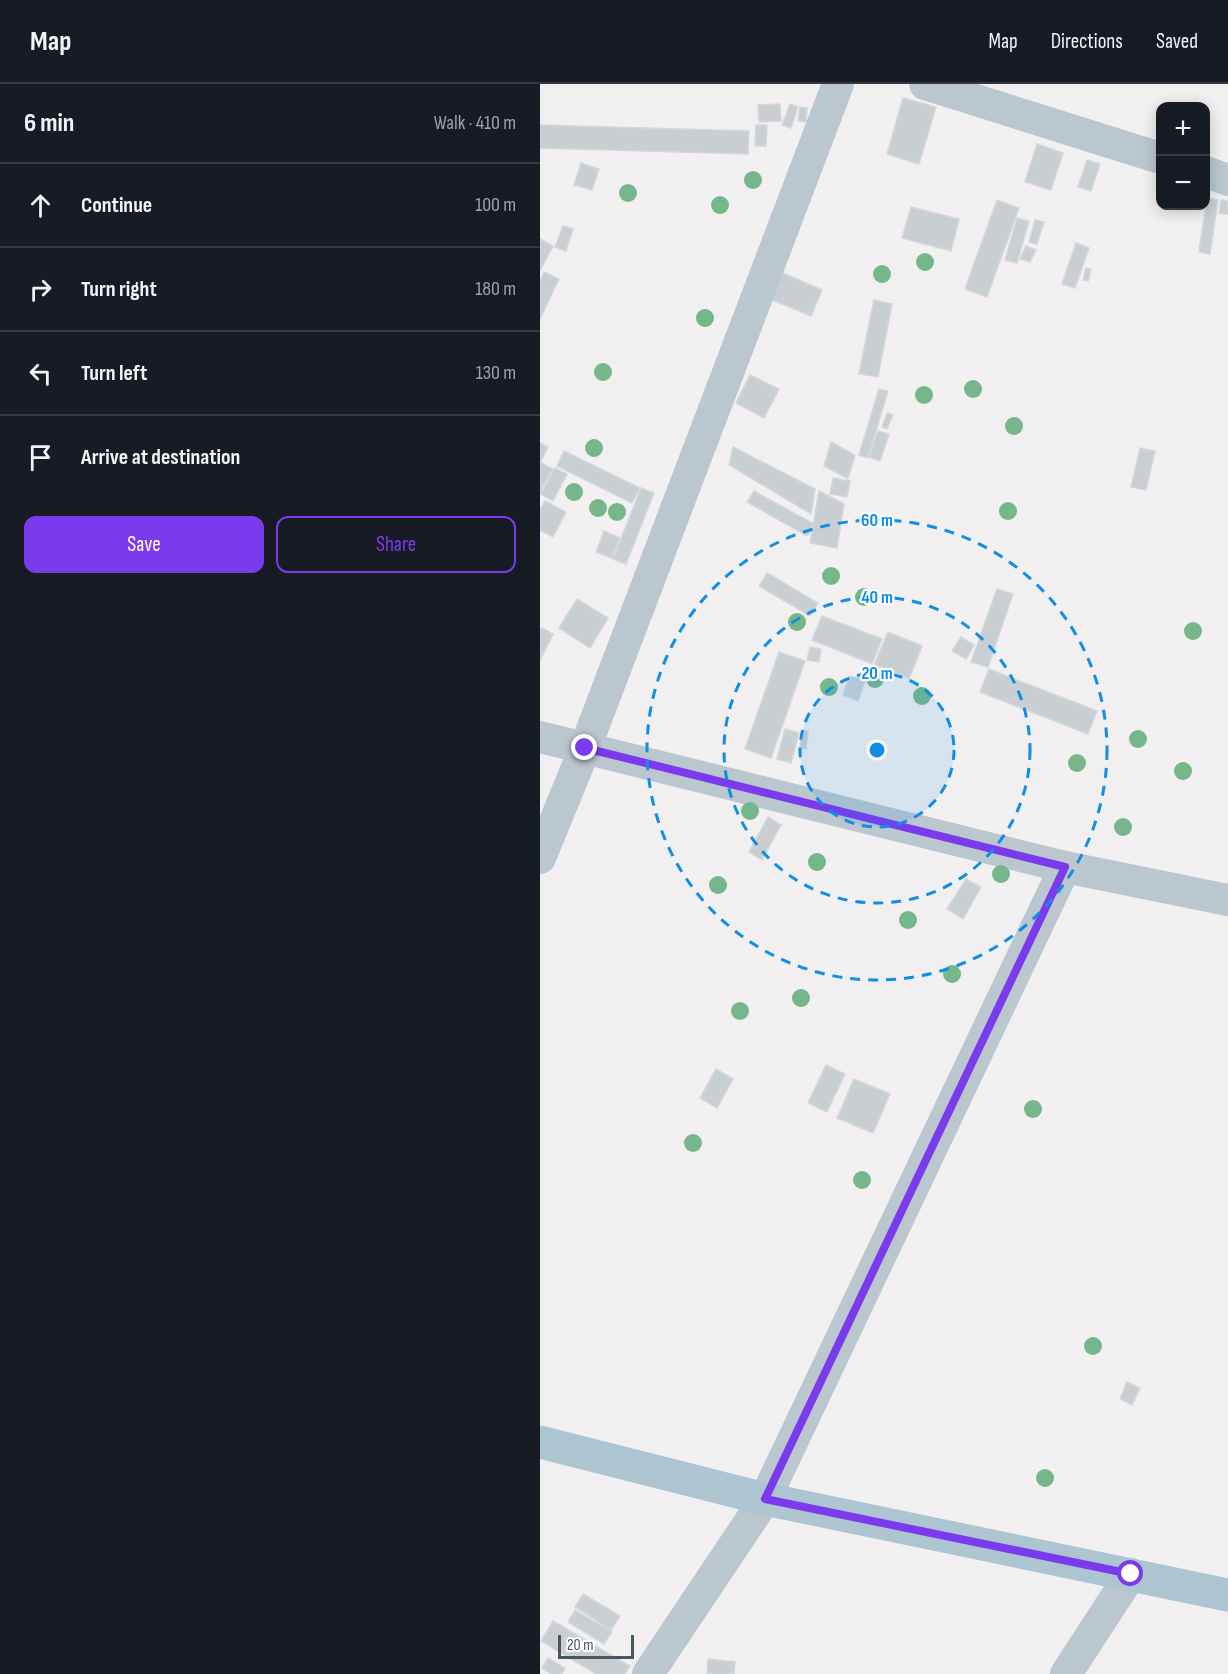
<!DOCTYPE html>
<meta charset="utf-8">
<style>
:root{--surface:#171b24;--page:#242831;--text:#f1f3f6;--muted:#9ea1a6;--line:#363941;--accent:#7c3aed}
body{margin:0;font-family:"Sofia Sans Condensed",sans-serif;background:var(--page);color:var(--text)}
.controls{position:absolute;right:18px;top:18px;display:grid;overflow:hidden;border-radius:12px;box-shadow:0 3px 15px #0003}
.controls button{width:54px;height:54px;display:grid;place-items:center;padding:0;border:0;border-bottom:2px solid var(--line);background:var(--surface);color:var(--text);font:30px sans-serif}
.scale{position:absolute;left:18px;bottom:15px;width:76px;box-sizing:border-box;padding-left:6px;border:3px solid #46575f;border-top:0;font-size:16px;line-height:21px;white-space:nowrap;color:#46575f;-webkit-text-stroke:4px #fff;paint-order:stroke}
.stop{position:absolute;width:18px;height:18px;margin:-14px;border:4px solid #7c3aed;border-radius:50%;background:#fff}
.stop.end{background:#7c3aed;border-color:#fff;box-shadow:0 2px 6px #0008}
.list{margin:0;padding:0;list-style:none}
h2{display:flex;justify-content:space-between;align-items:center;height:78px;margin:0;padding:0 24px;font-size:26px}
h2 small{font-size:20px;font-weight:400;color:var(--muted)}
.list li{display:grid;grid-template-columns:39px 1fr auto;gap:18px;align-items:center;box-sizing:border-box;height:84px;padding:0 24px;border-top:2px solid var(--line)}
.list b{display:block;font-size:22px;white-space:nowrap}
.list em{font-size:20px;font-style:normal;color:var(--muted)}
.actions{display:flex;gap:12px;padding:18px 24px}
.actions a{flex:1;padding:14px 0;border:2px solid var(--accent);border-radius:12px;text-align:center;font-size:21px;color:var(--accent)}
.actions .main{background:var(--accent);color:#fff}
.icon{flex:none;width:33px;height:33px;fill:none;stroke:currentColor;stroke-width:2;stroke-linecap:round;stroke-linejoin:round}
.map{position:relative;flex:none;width:688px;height:1590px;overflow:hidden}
header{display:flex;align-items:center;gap:36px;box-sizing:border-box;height:84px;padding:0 30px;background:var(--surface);border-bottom:2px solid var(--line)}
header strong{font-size:28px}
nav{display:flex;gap:33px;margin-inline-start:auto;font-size:21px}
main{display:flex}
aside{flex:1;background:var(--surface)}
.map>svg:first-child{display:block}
.building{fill:#c9ced3;stroke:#d3d7dc;stroke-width:1.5}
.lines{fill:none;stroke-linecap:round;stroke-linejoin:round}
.minor{stroke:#bac7ce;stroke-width:32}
.major{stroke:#adc5d1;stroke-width:33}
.tree{fill:#75b68b}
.route{stroke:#7c3aed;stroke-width:8}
.ring{fill:none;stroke:#0f8ee4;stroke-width:3;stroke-dasharray:10 8}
.centre{fill:#0f8ee4;stroke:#fff;stroke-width:3}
.ring-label{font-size:18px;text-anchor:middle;font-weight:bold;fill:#0f8ee4;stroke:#fff;stroke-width:4.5;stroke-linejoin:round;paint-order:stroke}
</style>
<header>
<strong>Map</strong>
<nav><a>Map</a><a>Directions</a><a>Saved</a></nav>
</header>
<main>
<aside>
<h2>6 min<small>Walk · 410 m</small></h2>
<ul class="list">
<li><svg class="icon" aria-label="ahead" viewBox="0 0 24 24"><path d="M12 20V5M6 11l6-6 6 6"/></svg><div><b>Continue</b></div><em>100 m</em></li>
<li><svg class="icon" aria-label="right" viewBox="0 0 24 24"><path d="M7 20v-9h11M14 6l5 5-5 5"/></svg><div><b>Turn right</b></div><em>180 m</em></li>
<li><svg class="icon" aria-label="left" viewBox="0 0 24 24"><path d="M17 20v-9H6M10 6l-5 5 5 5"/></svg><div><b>Turn left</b></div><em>130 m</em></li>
<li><svg class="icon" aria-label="arrive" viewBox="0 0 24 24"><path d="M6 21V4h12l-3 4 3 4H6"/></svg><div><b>Arrive at destination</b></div></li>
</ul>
<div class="actions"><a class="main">Save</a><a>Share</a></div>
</aside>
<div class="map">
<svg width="688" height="1590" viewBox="0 0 688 1590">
<rect width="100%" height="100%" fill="#f2eff0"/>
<!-- building -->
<g class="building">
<path d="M363,14l33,9 -17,57 -32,-10z"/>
<path d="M240,20l1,17 -22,1 -1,-17z"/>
<path d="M250,20l8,3 -7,21 -9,-3z"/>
<path d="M260,23l7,1 -1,14 -8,-1z"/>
<path d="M0,41l209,6 -1,23 -208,-6z"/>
<path d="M216,41h11l-1,21h-11z"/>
<path d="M497,60l26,9 -12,37 -26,-8z"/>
<path d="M547,76l13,4 -9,27 -13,-4z"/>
<path d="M41,79l18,6 -7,21 -18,-5z"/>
<path d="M667,114l11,2 -8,54 -11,-2z"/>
<path d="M457,116l22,8 -32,89 -22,-8z"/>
<path d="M681,116l7,1v13l-9,-1z"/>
<path d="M371,123l48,12 -8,32 -49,-13z"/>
<path d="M477,134l12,3 -12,42 -12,-3z"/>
<path d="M495,136l9,2 -7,22 -8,-2z"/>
<path d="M23,142l10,3 -7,22 -11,-4z"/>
<path d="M0,155l13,7 -13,25z"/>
<path d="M536,159l13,5 -14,40 -13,-4z"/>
<path d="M486,162l10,4 -6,12 -10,-3z"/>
<path d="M546,184l5,1 -3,12 -5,-1z"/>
<path d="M238,187l44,19 -11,26 -44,-18z"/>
<path d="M4,188l15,7 -19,40v-38z"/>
<path d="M334,216l18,4 -14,73 -19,-3z"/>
<path d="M210,291l29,14 -15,29 -28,-15z"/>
<path d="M339,305l9,2 -20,67 -9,-3z"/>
<path d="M347,329l6,2 -6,14 -5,-2z"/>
<path d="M338,347l11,3 -9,27 -11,-4z"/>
<path d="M291,358l24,13 -7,24 -24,-13z"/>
<path d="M0,359l8,4 -7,14h-1z"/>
<path d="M193,363l82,42 -4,25 -82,-49z"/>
<path d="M600,364l15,3 -9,39 -15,-3z"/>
<path d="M24,367l76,37 -8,15 -75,-37z"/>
<path d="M0,378l13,7 -13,23z"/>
<path d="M15,384l12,6 -14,27 -12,-7z"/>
<path d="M293,394l17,3 -3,16 -17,-3z"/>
<path d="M101,404l13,5 -28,71 -13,-5z"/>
<path d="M214,407l60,33 -7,12 -60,-34z"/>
<path d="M279,407l25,13 -7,44 -27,-5z"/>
<path d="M5,417l21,11 -13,25 -13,-7v-20z"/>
<path d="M64,447l16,7 -8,20 -16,-6z"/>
<path d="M227,489l51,30 -8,13 -51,-30z"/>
<path d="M457,505l16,5 -25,73 -17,-5z"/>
<path d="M37,515l31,19 -18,30 -31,-20z"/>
<path d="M282,532l60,23 -10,25 -60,-24z"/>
<path d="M2,544l11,6 -13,26v-29z"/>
<path d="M348,548l34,14 -13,33 -35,-14z"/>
<path d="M421,553l13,8 -8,14 -14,-8z"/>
<path d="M270,563l11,2 -2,13 -12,-2z"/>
<path d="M239,568l26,9 -34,97 -26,-9z"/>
<path d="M449,585l108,42 -9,23 -108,-42z"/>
<path d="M310,592l15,5 -7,20 -15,-6z"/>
<path d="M245,645l14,4 -8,30 -14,-4z"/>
<path d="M262,647h6l-2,18 -6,-1z"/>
<path d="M228,733l13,8 -19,35 -13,-8z"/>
<path d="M426,795l15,8 -18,32 -16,-10z"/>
<path d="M286,981l19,9 -18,38 -19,-9z"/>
<path d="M176,985l17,10 -16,29 -17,-10z"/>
<path d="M314,995l36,15 -17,39 -36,-15z"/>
<path d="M587,1298l13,6 -8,17 -12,-6z"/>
<path d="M43,1510l37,22 -9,14 -36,-23z"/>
<path d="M35,1526l37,22 -8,12 -36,-22z"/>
<path d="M13,1537l77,45 -5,8h-29l-55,-33z"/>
<path d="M8,1574l17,10 -3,6h-11l-9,-6z"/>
<path d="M168,1575l27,3 -1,12h-27z"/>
</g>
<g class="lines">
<!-- minor -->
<g class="minor">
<path d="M385,0l235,74"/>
<path d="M666,88l22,8"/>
<path d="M0,653l525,130 163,33"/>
<path d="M0,774l45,-110 253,-664"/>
<path d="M108,1590l117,-175 300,-632"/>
<path d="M526,1590l65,-100"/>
</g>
<!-- major -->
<path class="major" d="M0,1358l225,57 463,96"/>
</g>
<!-- trees -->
<g class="tree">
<circle cx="213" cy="96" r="9"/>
<circle cx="88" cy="109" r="9"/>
<circle cx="180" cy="121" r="9"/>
<circle cx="385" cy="178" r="9"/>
<circle cx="342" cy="190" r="9"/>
<circle cx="165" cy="234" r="9"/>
<circle cx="63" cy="288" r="9"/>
<circle cx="433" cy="305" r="9"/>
<circle cx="384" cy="311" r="9"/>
<circle cx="474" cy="342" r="9"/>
<circle cx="54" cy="364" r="9"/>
<circle cx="34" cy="408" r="9"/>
<circle cx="58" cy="424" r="9"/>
<circle cx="468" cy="427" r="9"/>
<circle cx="77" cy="428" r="9"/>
<circle cx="291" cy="492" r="9"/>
<circle cx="324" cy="513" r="9"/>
<circle cx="257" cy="538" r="9"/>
<circle cx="653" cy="547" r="9"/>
<circle cx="335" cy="595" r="9"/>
<circle cx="289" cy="603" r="9"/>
<circle cx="382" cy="612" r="9"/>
<circle cx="598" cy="655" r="9"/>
<circle cx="537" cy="679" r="9"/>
<circle cx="643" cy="687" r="9"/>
<circle cx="210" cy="727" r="9"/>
<circle cx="583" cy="743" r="9"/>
<circle cx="277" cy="778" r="9"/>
<circle cx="461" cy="790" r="9"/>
<circle cx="178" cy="801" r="9"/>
<circle cx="368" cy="836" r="9"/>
<circle cx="412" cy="890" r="9"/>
<circle cx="261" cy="914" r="9"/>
<circle cx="200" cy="927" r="9"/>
<circle cx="493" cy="1025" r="9"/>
<circle cx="153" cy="1059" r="9"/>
<circle cx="322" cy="1096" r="9"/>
<circle cx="553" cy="1262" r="9"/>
<circle cx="505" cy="1394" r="9"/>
</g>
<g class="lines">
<!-- route -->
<path class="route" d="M45,664l480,119 -300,632 366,75"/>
</g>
<!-- distance rings -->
<circle cx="337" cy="666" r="77" fill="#0f8ee4" fill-opacity=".12"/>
<g class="ring">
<circle cx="337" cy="666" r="77"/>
<circle cx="337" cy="666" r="153"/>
<circle cx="337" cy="666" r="230"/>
</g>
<circle cx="337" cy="666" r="9" class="centre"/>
<g class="ring-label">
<text x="337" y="442">60 m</text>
<text x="337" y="519">40 m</text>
<text x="337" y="595">20 m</text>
</g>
</svg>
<div class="controls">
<button>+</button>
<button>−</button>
</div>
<div class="scale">20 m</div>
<div class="stop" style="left:591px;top:1490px"></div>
<div class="stop end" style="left:45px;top:664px"></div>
</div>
</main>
